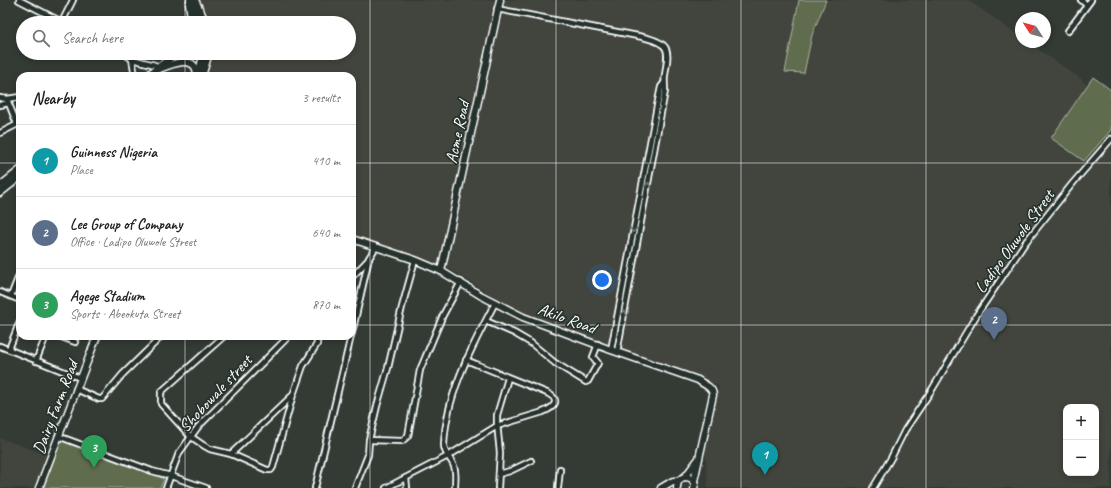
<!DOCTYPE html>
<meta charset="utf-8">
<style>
:root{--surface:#fff;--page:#f6f6f6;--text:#222;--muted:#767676;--line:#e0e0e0;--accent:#1a73e8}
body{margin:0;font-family:Caveat,sans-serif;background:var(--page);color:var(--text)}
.controls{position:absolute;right:12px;bottom:12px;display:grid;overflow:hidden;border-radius:8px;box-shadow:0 2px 6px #0003}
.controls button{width:36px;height:36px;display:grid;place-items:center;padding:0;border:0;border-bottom:1px solid var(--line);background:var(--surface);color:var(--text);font:20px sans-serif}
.compass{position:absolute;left:1015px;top:12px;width:36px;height:36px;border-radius:50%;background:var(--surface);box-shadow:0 2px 6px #0003;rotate:306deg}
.you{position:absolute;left:602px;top:280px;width:14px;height:14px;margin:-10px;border:3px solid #fff;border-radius:50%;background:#1a73e8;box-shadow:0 0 0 6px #1a73e833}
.badge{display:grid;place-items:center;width:26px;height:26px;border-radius:50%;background:var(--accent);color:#fff;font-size:13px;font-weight:700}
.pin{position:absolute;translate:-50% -33px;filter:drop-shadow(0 1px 2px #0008)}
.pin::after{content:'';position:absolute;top:21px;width:14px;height:12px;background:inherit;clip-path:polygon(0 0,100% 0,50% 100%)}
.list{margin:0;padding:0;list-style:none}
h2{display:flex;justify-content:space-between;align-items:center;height:52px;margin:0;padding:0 16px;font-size:17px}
h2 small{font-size:13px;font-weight:400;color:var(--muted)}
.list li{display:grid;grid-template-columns:26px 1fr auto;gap:12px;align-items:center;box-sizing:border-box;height:72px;padding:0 16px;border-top:1px solid var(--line)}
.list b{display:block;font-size:15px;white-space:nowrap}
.list p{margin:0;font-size:13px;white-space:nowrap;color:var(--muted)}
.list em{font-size:13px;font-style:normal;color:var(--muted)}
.icon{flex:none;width:22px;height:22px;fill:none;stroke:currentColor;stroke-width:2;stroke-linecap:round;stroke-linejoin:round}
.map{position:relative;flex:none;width:1111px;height:488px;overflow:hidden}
.search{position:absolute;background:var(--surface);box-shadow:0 2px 6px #0003;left:16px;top:16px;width:340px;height:44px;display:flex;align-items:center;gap:10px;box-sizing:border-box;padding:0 14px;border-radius:22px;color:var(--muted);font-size:15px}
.panel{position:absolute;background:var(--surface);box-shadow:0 2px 6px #0003;left:16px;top:72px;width:340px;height:268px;border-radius:12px}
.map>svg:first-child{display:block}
.built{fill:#42453c;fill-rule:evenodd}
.green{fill:#5f6c4e;stroke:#afb6a6}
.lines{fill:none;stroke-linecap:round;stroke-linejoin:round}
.street-casing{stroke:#fff;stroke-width:8}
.secondary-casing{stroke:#fff;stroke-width:9}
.street{stroke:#26332d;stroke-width:4.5}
.secondary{stroke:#26332d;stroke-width:6}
.oneway{stroke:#727a76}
.grid{fill:none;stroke:#fff;stroke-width:1;stroke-opacity:0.55}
.labels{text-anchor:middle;stroke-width:3.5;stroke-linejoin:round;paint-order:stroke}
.street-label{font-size:17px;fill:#fff;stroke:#26332d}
</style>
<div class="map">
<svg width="1111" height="488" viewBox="0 0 1111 488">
<rect width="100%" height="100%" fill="#333b34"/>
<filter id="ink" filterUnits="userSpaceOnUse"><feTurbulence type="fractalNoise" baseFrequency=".025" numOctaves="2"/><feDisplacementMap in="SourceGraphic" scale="8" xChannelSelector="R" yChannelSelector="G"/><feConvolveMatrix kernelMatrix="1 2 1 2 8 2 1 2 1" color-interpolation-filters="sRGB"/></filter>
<g filter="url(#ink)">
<!-- built -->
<g class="built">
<path d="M199,0h600l-14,72 18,1 9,-38 14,-35h142l53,37v5h7l53,37 11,11h19v398h-403l-3,-38 14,-64 -200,-74 -71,-44 -96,-31v-161h-147l8,-23h136v-30h-139zM1066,407h30v66h-30z"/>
<path d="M0,438l47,17 -12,33h-35z"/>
</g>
<!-- green -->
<g class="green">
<path d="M799,0h27l-14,35 -8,38 -19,-1z"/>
<path d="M1093,77l18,13v40l-27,31 -33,-23z"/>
<path d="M61,439l49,17 54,23 -4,9h-117z"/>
</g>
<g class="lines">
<!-- street casing -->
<g class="street-casing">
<g id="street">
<path d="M19,0l45,23"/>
<path d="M1081,0l6,5"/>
<path d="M497,9l146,28c28,7 26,12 22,38 -1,6 0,11 0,16l-48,261"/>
<path d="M62,22l11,-22"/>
<path d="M1068,31l23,-31"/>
<path d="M123,53l9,6 23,6"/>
<path d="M132,59l3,17"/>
<path d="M0,98l7,1 13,-2"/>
<path d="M7,99l10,25"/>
<path d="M0,105l8,-2"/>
<path d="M0,133l20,-10"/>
<path d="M352,277l17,-18"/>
<path d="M0,292l20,8"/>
<path d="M11,296l9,-23"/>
<path d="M486,321l28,12 17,10 24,20 31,19 2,-1 10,-18 -5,-6 5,-13"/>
<path d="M352,333l17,-75 7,-11"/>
<path d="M59,336l16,6"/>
<path d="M224,336l-63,56v12l29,32 13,9 7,4 21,5 36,16h4l2,-3 20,-72 10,-29 14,-22v-4l-2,-4"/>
<path d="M0,346l80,32"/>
<path d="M9,349l11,-28"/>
<path d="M611,350l46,-244 4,-19 3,-4"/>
<path d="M36,361l10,-25"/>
<path d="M76,389l23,10h3l21,-25 39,-38"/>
<path d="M58,436l94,35 19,5 35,12"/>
<path d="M369,440l33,1 6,-5 12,-66 23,-55 18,-33"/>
<path d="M231,454l61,-58"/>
<path d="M499,474l11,-3 21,-10"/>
<path d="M406,478l1,10"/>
<path d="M166,488l13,-35 19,-26 91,-91"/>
<path d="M315,488l36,-152"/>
<path d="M355,488l13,-33 1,-15 8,-34 11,-38 14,-61 13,-47"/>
<path d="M386,488l62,-32 49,-30 46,-14c12,-5 18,-12 4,-19l-81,-33"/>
<path d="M455,488c0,-8 2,-17 -2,-24 -3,-6 -9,-11 -9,-19 2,-51 28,-98 51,-142"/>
<path d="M498,488l2,-35 -3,-30v-8l11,-37"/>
<path d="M558,488l2,-19"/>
<path d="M873,488l18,-30 14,-28 28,-42 43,-72 49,-73 48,-60 38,-44"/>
</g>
</g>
<!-- secondary casing -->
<g class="secondary-casing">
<g id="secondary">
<path d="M190,0l11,23"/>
<path d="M195,0l11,23"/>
<path d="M189,4l3,19"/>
<path d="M152,72c13,-5 45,-22 45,4"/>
<path d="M198,74l6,-21"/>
<path d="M147,76l30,-23"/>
<path d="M202,76l7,-23"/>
<path d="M0,186l20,-16"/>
<path d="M0,193l20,-16"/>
<path d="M352,239l63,21 26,11 39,24 43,22 88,33 87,30c6,5 14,6 15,15l-19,86"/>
<path d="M441,271l59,-271"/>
<path d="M685,477l12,-16"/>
<path d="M39,488l58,-152"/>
<path d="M661,488l12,-7h5"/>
<path d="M677,488c0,-9 7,-14 15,-9l3,5 -1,4"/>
</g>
</g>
<!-- street -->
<use href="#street" class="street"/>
<!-- secondary -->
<use href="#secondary" class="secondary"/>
</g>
<!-- one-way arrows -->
<defs><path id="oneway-chevron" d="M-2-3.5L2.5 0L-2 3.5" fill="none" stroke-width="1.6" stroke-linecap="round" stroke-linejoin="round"/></defs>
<g class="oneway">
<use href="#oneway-chevron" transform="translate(648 185) rotate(-80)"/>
<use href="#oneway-chevron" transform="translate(633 230) rotate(100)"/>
<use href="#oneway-chevron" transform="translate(624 313) rotate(-80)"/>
</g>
</g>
<!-- grid -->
<path class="grid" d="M185,0v23M370,0v488M556,0v488M741,0v488M926,0v488M185,53v23M0,163h20M352,163h759M0,325h20M352,325h759M185,336v152"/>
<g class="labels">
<!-- street labels -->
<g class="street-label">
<text transform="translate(457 132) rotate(-78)" y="6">Acme Road</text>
<text transform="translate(1014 241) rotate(-54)" y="6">Ladipo Oluwole Street</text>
<text transform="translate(567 318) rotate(20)" y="6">Akilo Road</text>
<text transform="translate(215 393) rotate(-47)" y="6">Shobowale street</text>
<text transform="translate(55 407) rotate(-69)" y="6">Dairy Farm Road</text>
</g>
</g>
</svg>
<div class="controls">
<button>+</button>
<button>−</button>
</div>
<svg class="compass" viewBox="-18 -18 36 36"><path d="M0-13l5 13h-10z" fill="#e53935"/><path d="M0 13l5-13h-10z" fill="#767676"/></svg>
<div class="you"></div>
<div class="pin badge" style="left:765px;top:475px;background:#0f9aa8">1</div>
<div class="pin badge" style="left:994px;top:340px;background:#5c6f8a">2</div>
<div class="pin badge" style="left:94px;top:468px;background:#2e9e5b">3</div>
<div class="search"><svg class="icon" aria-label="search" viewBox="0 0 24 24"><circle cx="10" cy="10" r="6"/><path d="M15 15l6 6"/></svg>Search here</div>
<section class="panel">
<h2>Nearby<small>3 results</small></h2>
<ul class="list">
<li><span class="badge" style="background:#0f9aa8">1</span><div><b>Guinness Nigeria</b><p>Place</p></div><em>410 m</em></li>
<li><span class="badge" style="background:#5c6f8a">2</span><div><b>Lee Group of Company</b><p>Office · Ladipo Oluwole Street</p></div><em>640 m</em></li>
<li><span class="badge" style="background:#2e9e5b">3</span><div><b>Agege Stadium</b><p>Sports · Abeokuta Street</p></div><em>870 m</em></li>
</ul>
</section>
</div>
